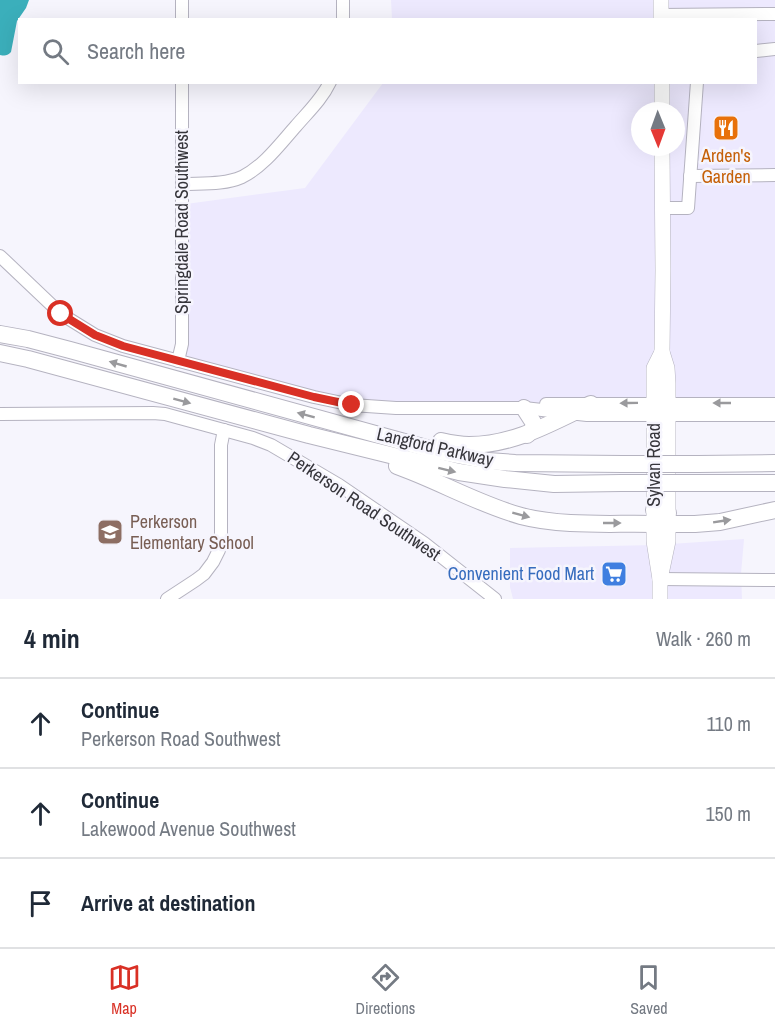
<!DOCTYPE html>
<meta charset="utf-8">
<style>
:root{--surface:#fff;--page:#f6f6f7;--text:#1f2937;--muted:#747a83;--line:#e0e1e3;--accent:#d93025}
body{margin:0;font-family:"Archivo Narrow",sans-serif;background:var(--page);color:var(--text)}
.compass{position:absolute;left:631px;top:102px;width:54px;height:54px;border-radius:50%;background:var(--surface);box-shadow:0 6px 24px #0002;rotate:179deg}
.stop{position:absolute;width:18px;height:18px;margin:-14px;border:4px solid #d93025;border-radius:50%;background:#fff}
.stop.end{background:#d93025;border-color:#fff;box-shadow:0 2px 6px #0008}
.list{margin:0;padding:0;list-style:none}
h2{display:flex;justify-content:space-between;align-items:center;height:78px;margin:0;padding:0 24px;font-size:26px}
h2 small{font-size:20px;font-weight:400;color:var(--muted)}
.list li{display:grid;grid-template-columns:39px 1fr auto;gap:18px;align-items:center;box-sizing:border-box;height:90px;padding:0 24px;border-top:2px solid var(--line)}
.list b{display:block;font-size:22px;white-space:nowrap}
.list p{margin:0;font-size:20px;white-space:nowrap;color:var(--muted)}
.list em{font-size:20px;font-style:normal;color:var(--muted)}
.icon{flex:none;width:33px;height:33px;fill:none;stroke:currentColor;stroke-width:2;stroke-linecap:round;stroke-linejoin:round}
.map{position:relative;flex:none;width:775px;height:599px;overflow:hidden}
.search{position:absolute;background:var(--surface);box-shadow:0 6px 24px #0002;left:18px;right:18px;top:18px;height:66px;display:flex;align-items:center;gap:15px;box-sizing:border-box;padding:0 21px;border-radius:0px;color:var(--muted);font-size:22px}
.sheet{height:348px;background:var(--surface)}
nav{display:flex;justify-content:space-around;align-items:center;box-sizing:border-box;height:84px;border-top:2px solid var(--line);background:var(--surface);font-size:16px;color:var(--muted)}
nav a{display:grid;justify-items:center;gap:3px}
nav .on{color:var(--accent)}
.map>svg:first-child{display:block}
.built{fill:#ede9fe;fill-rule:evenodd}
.water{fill:#3bafbb}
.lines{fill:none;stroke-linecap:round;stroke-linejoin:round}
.minor-casing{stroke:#b5b3c0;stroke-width:14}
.major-casing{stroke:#b5b3c0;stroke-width:16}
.highway-casing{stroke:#b5b3c0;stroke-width:18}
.minor{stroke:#fff;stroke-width:12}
.major{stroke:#fff;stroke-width:15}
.highway{stroke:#fff;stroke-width:16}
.highway-bridge-casing{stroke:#b5b3c0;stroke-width:18;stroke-linecap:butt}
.highway-bridge{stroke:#fff;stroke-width:16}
.oneway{fill:#9a9a9d}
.route{stroke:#d93025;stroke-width:8}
.labels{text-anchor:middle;stroke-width:5;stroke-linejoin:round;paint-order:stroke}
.food-label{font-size:18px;fill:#c56008;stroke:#f6f5fd}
.street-label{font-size:18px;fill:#36353b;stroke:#f6f5fd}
.education-label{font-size:18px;fill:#785e54;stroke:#f6f5fd;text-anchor:start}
.shop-label{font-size:18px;fill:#366cbe;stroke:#f6f5fd;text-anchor:end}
</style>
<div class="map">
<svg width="775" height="599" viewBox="0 0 775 599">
<rect width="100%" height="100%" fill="#f6f5fd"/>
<!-- built -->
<g class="built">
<path d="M391,0h384v404l-437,1 -154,-48 2,-153 119,-16 78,-105 373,-1v-62l-364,-1zM640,111h36v36h-36z"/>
<path d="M744,539l-3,35 1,25h-229l-3,-12v-39l146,-3z"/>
</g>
<!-- water -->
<path class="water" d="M0,0h29l-3,8 -9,13 -6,31c-4,4 -6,4 -11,3z"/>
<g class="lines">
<!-- minor casing -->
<g class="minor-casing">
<g id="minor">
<path d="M182,0v20"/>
<path d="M343,0v20"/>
<path d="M661,15l114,-1"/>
<path d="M756,51l19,-2"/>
<path d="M690,176l85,-1"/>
<path d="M182,184c20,-1 42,1 60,-7 22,-11 38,-33 54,-51 12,-14 26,-27 34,-44"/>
<path d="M663,208h25l9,-126"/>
<path d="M0,256l61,58 34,21 28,11 191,51 38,8 44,3h128l63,7h188"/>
<path d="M178,361l4,-17v-262"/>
<path d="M546,404h229"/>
<path d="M0,414l153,-1 12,1 88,24 18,7 68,40 85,58 71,56"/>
<path d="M660,579l115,1"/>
<path d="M167,599l29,-19 8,-6 9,-12 6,-12 2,-16v-89l3,-15"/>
</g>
</g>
<!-- major casing -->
<g class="major-casing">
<g id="major">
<path d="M661,0v20"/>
<path d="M662,82v29"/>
<path d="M660,579l8,-38v-158l-1,-15 -5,-16 1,-82 -1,-123"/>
<path d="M660,599v-20l-6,-38v-173l8,-16"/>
</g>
</g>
<!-- highway casing -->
<g class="highway-casing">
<g id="highway">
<path d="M0,334l28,5 42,11 367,101 51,10 27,2 108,1"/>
<path d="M0,353l28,6 281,76 150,37 46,7 49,5 67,-1"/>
<path d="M524,408l9,14 1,6 -7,7"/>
<path d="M441,441c9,2 19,4 28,4 45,0 82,-22 122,-41"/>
<path d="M698,464l77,-1"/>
<path d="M397,466c42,15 81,38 124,50 43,11 89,7 133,8l8,-5 6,-6"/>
<path d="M699,483h76"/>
<path d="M654,510l8,9 6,5h27l25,-2 55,-12"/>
</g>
</g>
<!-- minor -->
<use href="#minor" class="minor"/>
<!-- major -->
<use href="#major" class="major"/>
<!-- highway -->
<use href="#highway" class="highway"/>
<!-- highway-bridge casing -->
<g class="highway-bridge-casing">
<g id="highway-bridge">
<path d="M623,464h75"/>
<path d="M621,483h78"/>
</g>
</g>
<!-- highway-bridge -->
<use href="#highway-bridge" class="highway-bridge"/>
</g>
<!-- one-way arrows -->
<defs><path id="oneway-solid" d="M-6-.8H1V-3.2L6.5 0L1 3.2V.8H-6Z" transform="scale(1.5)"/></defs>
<g class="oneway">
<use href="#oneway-solid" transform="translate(118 364) rotate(-164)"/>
<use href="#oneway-solid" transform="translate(182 401) rotate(15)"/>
<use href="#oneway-solid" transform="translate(629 403) rotate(179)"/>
<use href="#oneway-solid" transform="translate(722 403) rotate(-180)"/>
<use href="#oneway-solid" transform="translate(306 415) rotate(-165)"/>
<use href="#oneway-solid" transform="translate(447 470) rotate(14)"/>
<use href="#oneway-solid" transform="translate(521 515) rotate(15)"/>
<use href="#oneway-solid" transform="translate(722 521) rotate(-9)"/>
<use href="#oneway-solid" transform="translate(612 523)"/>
</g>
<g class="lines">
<!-- route -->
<path class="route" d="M61,314l34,21 28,11 191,51 38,8"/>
</g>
<!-- icons -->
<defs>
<g id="restaurant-square" transform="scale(1.35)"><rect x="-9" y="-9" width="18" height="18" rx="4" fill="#e8710a" stroke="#f6f5fd"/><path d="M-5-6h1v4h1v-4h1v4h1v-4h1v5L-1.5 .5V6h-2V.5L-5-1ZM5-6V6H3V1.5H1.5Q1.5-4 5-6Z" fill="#fff"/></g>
<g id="school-square" transform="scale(1.35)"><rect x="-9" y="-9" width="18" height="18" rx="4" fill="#8d6e63" stroke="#f6f5fd"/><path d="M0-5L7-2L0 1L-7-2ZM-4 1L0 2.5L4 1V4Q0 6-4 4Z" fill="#fff"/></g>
<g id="supermarket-square" transform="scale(1.35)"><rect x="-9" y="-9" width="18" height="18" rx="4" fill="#3f7fe0" stroke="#f6f5fd"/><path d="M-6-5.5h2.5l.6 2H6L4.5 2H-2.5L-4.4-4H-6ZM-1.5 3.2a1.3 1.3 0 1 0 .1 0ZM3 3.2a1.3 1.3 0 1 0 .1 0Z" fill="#fff"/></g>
</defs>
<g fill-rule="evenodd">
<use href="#restaurant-square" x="726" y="128"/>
<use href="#school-square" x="110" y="532"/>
<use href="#supermarket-square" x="614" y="574"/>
</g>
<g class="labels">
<!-- food labels -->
<g class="food-label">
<text x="726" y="162">Arden's<tspan x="726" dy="21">Garden</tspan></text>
</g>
<!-- street labels -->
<g class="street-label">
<text transform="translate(182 222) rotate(-90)" y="6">Springdale Road Southwest</text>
<text transform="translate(435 447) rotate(13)" y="6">Langford Parkway</text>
<text transform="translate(654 465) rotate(-90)" y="6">Sylvan Road</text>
<text transform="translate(364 506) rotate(34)" y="6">Perkerson Road Southwest</text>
</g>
<!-- education labels -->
<g class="education-label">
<text x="130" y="528">Perkerson<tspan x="130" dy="21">Elementary School</tspan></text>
</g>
<!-- shop labels -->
<g class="shop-label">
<text x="594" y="580">Convenient Food Mart</text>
</g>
</g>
</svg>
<svg class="compass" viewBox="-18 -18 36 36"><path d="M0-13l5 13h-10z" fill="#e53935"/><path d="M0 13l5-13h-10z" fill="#747a83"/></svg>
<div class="stop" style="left:61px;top:314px"></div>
<div class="stop end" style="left:352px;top:405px"></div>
<div class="search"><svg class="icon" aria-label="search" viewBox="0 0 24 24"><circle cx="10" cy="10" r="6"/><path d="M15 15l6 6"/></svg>Search here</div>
</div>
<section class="sheet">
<h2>4 min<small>Walk · 260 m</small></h2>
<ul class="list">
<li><svg class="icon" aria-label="ahead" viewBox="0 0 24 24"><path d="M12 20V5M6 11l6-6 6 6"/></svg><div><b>Continue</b><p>Perkerson Road Southwest</p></div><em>110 m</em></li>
<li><svg class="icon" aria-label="ahead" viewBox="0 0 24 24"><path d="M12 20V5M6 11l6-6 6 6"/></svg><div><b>Continue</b><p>Lakewood Avenue Southwest</p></div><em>150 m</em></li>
<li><svg class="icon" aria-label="arrive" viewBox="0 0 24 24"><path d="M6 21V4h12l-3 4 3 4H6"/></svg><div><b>Arrive at destination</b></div></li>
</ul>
</section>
<nav>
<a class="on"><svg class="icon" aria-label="map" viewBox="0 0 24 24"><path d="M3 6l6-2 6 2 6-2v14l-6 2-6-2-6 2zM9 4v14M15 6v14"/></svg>Map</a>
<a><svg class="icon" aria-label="directions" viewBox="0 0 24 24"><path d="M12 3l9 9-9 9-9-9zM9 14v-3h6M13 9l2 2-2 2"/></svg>Directions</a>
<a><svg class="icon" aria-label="saved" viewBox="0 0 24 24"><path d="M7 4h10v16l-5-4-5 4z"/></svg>Saved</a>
</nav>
